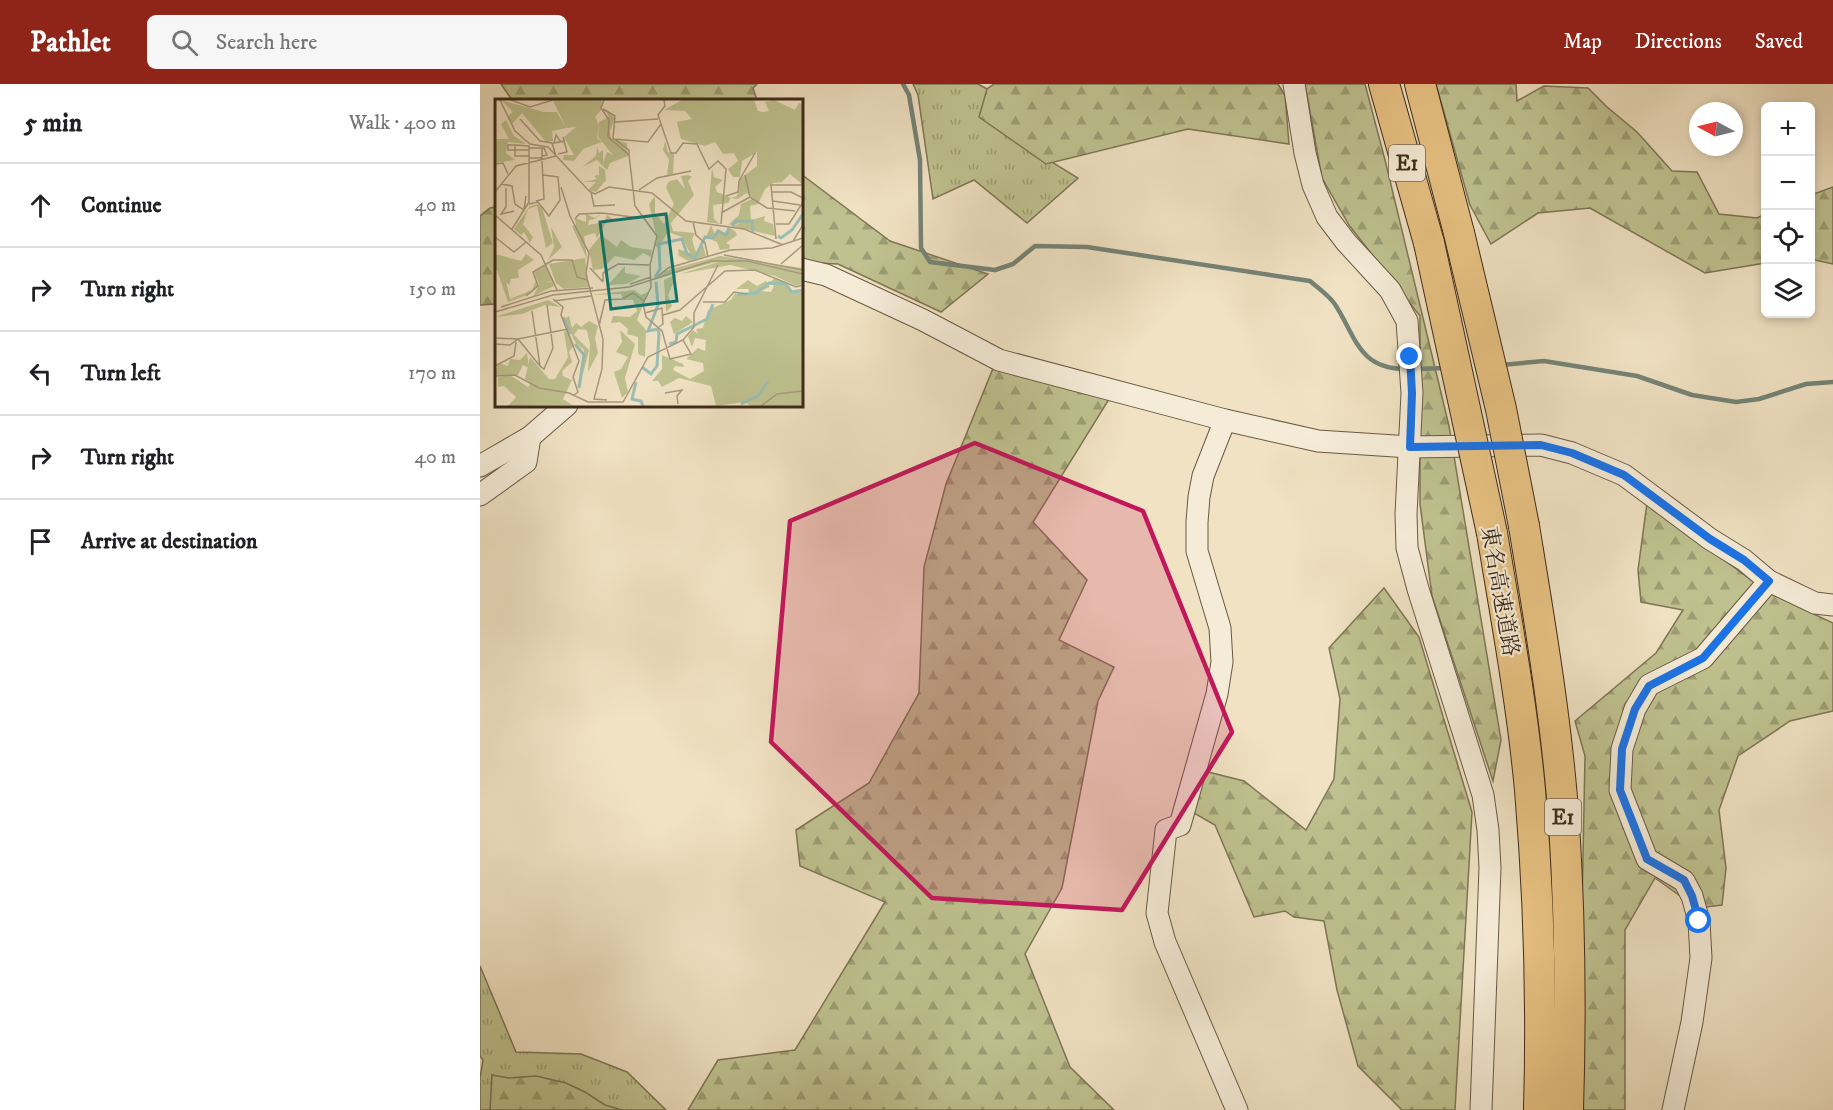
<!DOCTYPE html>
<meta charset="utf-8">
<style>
:root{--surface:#fff;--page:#f6f6f6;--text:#202124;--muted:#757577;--line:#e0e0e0;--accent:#8f2418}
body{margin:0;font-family:"IM FELL DW Pica","Noto Serif JP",serif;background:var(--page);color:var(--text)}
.controls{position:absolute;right:18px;top:18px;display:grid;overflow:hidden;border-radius:9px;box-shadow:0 3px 9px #0003}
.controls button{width:54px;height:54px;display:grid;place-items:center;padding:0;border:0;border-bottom:2px solid var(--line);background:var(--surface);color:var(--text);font:30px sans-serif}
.compass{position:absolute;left:1209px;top:18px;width:54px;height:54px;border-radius:50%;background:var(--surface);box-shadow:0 3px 9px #0003;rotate:277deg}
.stop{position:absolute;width:18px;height:18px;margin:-14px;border:4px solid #1a73e8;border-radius:50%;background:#fff}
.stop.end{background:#1a73e8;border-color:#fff;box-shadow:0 2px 6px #0008}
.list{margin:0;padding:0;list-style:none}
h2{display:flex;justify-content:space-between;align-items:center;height:78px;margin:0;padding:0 24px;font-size:26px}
h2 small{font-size:20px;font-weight:400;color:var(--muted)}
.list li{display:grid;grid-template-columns:39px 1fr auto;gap:18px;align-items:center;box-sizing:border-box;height:84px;padding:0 24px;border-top:2px solid var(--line)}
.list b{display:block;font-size:22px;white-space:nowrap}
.list em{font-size:20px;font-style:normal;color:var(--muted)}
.icon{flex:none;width:33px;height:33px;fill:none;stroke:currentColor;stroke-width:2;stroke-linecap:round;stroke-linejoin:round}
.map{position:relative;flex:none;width:1353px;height:1026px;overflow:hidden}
header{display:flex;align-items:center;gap:36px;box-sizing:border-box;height:84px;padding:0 30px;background:var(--accent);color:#fff}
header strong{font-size:28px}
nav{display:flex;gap:33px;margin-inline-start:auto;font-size:21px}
.search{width:420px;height:54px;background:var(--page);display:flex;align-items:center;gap:15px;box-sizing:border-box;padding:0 21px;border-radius:9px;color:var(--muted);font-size:22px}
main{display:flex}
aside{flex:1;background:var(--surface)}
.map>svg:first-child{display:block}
.grass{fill:url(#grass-tufts);stroke:#7e7655;stroke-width:1.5}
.forest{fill:url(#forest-firs);stroke:#7e7655;stroke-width:1.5}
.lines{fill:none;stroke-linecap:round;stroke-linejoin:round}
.stream{stroke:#758376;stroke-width:4.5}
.minor-casing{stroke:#6a5944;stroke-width:23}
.highway-casing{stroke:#3e2b1a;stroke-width:32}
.minor{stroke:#f5ecd8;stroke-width:21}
.highway{stroke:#e8c182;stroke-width:30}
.highway-bridge-casing{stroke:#3e2b1a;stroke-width:32;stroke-linecap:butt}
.highway-bridge{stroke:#e8c182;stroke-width:30}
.route{stroke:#1a73e8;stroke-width:8}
.marked{fill:#c2185b;fill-opacity:0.2;stroke:#c2185b;stroke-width:4.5;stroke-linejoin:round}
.labels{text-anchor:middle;stroke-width:4.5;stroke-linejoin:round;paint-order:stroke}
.shield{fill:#f5ecd8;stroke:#756553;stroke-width:1.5}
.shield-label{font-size:21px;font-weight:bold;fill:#3e2b1a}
.street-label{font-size:22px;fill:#3e2b1a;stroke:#f5ecd8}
.inset-river{fill:none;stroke:#9abeb4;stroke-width:3}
.inset-road{fill:none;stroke:#a9997f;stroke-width:1.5}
.view{fill:#0f766e;fill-opacity:0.15;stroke:#0f766e;stroke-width:3}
.inset-edge{fill:none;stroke:#3e2b1a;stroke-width:3}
</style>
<header>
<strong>Pathlet</strong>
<div class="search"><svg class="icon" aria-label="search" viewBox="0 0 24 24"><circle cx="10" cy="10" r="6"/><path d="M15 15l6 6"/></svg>Search here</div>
<nav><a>Map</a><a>Directions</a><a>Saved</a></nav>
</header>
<main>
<aside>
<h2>5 min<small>Walk · 400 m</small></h2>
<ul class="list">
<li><svg class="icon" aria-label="ahead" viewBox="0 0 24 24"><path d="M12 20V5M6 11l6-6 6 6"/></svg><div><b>Continue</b></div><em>40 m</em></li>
<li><svg class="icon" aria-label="right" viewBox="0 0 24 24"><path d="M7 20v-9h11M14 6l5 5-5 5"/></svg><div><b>Turn right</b></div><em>150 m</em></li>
<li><svg class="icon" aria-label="left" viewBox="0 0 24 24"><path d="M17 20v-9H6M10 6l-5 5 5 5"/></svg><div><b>Turn left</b></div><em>170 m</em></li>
<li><svg class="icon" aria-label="right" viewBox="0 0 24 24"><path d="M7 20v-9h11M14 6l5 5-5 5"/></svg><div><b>Turn right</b></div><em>40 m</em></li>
<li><svg class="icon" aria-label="arrive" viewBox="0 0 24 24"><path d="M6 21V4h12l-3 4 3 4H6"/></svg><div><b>Arrive at destination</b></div></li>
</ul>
</aside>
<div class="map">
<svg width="1353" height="1026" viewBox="0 0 1353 1026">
<defs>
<pattern id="grass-tufts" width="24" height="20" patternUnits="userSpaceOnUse" patternTransform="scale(1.5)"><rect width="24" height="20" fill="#bfc290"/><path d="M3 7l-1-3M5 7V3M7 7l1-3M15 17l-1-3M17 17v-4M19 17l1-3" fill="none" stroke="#9d9e75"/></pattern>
<pattern id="forest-firs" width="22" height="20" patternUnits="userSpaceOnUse" patternTransform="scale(1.5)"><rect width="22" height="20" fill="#bfc290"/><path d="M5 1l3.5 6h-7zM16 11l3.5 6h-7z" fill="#9d9e75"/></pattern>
</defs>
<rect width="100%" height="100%" fill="#f0e2c3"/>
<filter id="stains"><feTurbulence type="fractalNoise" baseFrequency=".00333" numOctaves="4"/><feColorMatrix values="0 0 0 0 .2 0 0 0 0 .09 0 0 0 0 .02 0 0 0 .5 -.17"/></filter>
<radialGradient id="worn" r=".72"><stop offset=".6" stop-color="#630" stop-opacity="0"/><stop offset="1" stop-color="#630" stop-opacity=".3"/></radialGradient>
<!-- grass -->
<g class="grass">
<path d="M433,0h65l9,5 -5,30 96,59 -51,45 -53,-43 -41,19 -15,-104z"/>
<path d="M0,882l36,86 65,2 46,18 39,38h-186v-32l3,-18 -3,-4z"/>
</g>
<!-- forest -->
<g class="forest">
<path d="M21,0h256l-4,4 4,12h-245z"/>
<path d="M514,0h284l7,11 4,49 -101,-15 -142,35 -67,-47 8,-28z"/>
<path d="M825,0h60l21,80 63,262 52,314 -8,41 -61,-185 -12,-92v-188l-71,-91 -27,-47z"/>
<path d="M956,0h80l1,17 27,-15 44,2 19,19 30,25 35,39 25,1 22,42 38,4 8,-4v49l-60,10 -115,-65 -52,5 -47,31 -21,-39z"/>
<path d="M321,90l89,67 98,33 -47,38 -103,-48 -37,-2z"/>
<path d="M1353,103v77l-23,-5 1,-64z"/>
<path d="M16,123v97l-16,1v-89l10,-8z"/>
<path d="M514,282l117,30 -78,126 54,58 -28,60 55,27 -16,34 -36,187 -37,66 45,113 44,43h-426l30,-50 77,-10 90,-148 -85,-36 -4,-36 73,-47 50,-90 5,-126 22,-83z"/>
<path d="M1167,419l122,90 64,30v88l-43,10 -52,35 -19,54 7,58 -4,37 -25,3 -42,-30 -30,52v180h-47l7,-354 -10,-35 81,-68 27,-43 -42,-8 -3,-32z"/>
<path d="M904,504l35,49 53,175 -17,298h-53l-44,-44 -21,-76 -13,-69 -30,-4 -9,-6 -31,6 -39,-92 -23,-13 12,-41 40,10 62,49 28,-51 6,-80 -11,-51z"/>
<path d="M12,991l17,3 27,-2 30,7 19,9 20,13 17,5h-132z"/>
</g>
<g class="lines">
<!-- stream -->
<g class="stream">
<path d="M423,0l6,11 11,65 1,88 9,14 65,8 18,-6 22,-18 52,1 223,34c8,7 18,14 24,22 22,32 23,66 72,66"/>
<path d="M1021,281l43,-4 93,15 55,19 44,7 23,-3 47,-15 27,-2"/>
<path d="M937,285l28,-1"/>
</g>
<!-- minor casing -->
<g class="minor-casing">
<g id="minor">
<path d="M814,0l11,69 8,32 14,32 19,25 44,48 17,31 5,72 -6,121 1,34 11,41 65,206 5,35 2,38 -9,242"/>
<path d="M321,185l25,6 97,45 76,40 226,60 93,21 92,6 131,-2 31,8 52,22 86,64 34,21 25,21 46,22 18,2"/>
<path d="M745,336l-22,56 -4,21 -2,25v29l23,77 2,34 -5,32 -37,131 -14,5 -9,83 8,29 72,168"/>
<path d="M0,382l50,-29 37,-32"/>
<path d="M0,411l46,-33 4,-25"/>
<path d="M1193,1026l19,-88 9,-64 -2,-37 -7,-25 -8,-15 -37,-22 -27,-69 2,-41 13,-40 14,-24 54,-27 66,-77"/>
</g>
</g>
<!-- highway casing -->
<g class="highway-casing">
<g id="highway">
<path d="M904,0l45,159"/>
<path d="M940,0l39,149"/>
<path d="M1044,442c16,98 33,197 40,297 6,96 7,192 4,287"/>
<path d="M1012,449c14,85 30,171 38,257 9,107 12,213 9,320"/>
</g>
</g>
<!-- minor -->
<use href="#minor" class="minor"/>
<!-- highway -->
<use href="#highway" class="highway"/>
<!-- highway-bridge casing -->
<g class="highway-bridge-casing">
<g id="highway-bridge">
<path d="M979,149l42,176 23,117"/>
<path d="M949,159l63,290"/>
</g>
</g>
<!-- highway-bridge -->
<use href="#highway-bridge" class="highway-bridge"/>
</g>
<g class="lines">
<!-- route -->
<path class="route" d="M930,273l2,36 -2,54 131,-2 31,8 52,22 86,64 34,21 25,21 -66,77 -54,28 -14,23 -13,40 -2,41 27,69 37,21 8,16 7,25"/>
</g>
<!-- marked area -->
<path class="marked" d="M495,359l168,68 89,221 -110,178 -190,-12 -161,-156 19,-221z"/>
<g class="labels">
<!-- shield labels -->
<g class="shield">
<rect x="909" y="61" width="36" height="36" rx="4.5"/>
<rect x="1065" y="715" width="36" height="36" rx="4.5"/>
</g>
<g class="shield-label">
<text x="927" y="86">E1</text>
<text x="1083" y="740">E1</text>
</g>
<!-- street labels -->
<g class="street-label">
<text transform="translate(1021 507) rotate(80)" y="8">東名高速道路</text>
</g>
</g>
<!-- overview -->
<g transform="translate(15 15)">
<rect width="308" height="308" fill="#f0e2c3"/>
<path d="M104,67l6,4 1,10 -10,12 -8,-2 8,-8h-13l14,-3 -3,-3 5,-1zM217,69l2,9 9,3 -8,7 2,5 14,6 -3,5 -15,2 1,14 6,5 -13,-2zM43,105l4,4 11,35 -7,5 -9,-42 -9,3 -5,15 10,13 -3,6 -6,-11 -3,3 -7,-6 16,-23zM107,114l-7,6 -6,1 -1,5 16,-3 3,-7 6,4 -8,5 -8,14 -2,-5 -11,3 3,23 -15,-33 4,-1 -1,-7 11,4v-8l9,4zM270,117l-1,5 9,3 2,12 -43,-10zM216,126l4,10 4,-5 6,3 3,-6 7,4 2,4 -11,8 4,2 -1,4 -9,1 -3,-8 -11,-5zM90,159l4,29 -25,2 -8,-6 -7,-19zM51,166l7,15 -8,3 8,-2 1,5 -21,10 6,-11 -5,-13zM2,171l12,4 -3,7 4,18 22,-9 4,-9 1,5 -7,8 -22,8zM74,217l3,12 4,-5 9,7 -7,-1 -4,6 15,15 -6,24 1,-24 -9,-8 -11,-23zM125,231l15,14 -10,34 3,14 -6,6 -8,-26 7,-3 7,-12 -12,-5 6,-10zM32,254l2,15 -6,-3 -5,10h-23l3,-12 10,3 2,-7 10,1z" fill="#bfc290"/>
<path d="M6,1l43,12h13l9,16 -14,3 1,10 -7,1 -24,-29 -10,11 -4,-8 5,-4zM187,1h72l4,11 5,1 6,-1 -4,-9 9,-2 21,10 4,-7 4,2 -1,79 -12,-10 -8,8 -9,1 -8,6 -7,15 -8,2 1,16 -23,3 11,-10 2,-11 13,-6 -8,-5 -8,6 -7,-1 6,-2 3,-17 17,-13v-14l-15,9 -2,16h-7l-5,-8 10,-8 -4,-8 -11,1 -8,-12 -10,4 -24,-7 -4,-17 15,-3 -7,-8 -21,-1zM110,11l10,8 -5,13 1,7 16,5 1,13 -18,7 -3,7 -10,-10 -15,7 14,-11 1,-9 2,6 4,-3v13l4,-11 6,3 -15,-18 1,-15 10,-5zM11,21l8,16 12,8 -18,-2 -2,11 9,7 -20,3v-24h14l-8,-15zM170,42l3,11 6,2 -1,20 -6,1 2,-15 -6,-10zM193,76l4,2 -4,4 6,14 -23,28 2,8 22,2 -3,6 3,11 3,3 4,-11 4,14 -17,5 -10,-5 -1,-7 12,4 -8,-16 -14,-5 -10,16 -3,-2 2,-7 -8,-35 6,-8v17l9,11 10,-20 -8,-16 2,-6 9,-3 8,10 -4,-13zM56,128l11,20 -14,13 6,-13zM106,136l16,12 4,-7 10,7 21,3 -1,7 -8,-4 -9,7 -19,-4 -13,13 -9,1 -4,-20zM0,155l26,7 5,-7 8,6 -16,10 1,8 -8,1 -2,6 -4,-4 3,-7 -12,-4zM225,157l82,12v16l-6,2 -21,-10 -45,-11 -50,9 51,-16 -79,21 12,-8zM130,167v7l16,3 -14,8 -19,1zM182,175l-9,21 4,11 -6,6 -2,-32zM280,179l14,7 3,7 10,-2v116h-51l-6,-4 -29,4 -5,-20 -32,-8 -17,9 -4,-6h-6l10,-12v-14l21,9 1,3 -9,-1 -2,4 17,9 14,-8 -1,-8 -17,-4 12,-11 7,3 1,-11 -11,-2 -3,9 -4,-11 5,-6 5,4 -2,-5 7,-1 5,-18 23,-10 4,-7 8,3 7,-3 -2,-4h-12l12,-9 9,6 9,-5 4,6 -9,4 10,1 3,-6 -4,-4zM139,191l7,5 7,-3 -11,28 9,10 -1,27 -7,-3v-17l-11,-3 1,-5 -8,-7 -9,1 2,-7 17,1 7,-6 -4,-11h-10l-2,-6 -29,1zM53,201l13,7 -16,-2 -23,9 -27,3zM191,217l7,6 -19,12 -4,-12 5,-4 7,3zM94,222l9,5 -3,12 3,15 -10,19 2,-28 -3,-13 -6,-4zM73,231l6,15 -5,7 3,10 -10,9 1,5 9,4 -9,19 9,6 -64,1 8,-9 -12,-11 -6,1v-10l12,-2 18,12 3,-4 -6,-4 5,-22 19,22h6l13,-22 -4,-25z" fill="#bfc290"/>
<path d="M58,1h49l-1,10 -6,7 4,8 -2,13 5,4 -19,7 -9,12 -11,-1 1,-5h10l-10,-18 12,-10 -10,1z" fill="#bfc290"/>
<path class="inset-river" d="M237,127l4,-5h16l1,11M283,137l3,2 11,-8 11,-16M160,178l5,-8 -1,-25 23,-5 5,15 8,4 10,-21 8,1 5,-7 8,4 3,-6M161,183l2,23 -10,26 10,-2 1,5M242,196l19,-2 13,-10 16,1 7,8 11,-2M68,218l7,17M80,245l9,11 -5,33M174,245l7,-2 1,-8 30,-15 6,-15M147,268l9,7 6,-8 2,-32M141,283l-4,17 9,2 2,5M246,305l18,-9 9,-14"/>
<path class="inset-road" d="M5,1l15,31 15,13 18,3 41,44 6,3 14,-7 43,6 34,28 58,8 39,16M16,1l19,7 23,-7M109,1l-3,8 8,12 -1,17 21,18 6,51 22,30 -7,29 1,22 -8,17 3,13 16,14 8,28 21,-5 -8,-14M108,10l12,7 -2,22 16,12v5M25,20l20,22 12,2 4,13M120,23l43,-3M166,25l10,29h5l7,-10 14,1 12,25 9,-8 8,8 -5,55M119,40l34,3 13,-18 -3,-9 7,-9 -1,-6M66,43l-5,-7 -2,8 11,-2M20,46h-7v5h21M34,49h15l3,7 -5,1M20,51v6h14M63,55l9,-2 -4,-15M34,59h13v-10M0,65l8,-1 5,11M250,76l5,22M6,85l11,2 3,18 9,6 2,-14M66,88l9,29 19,37 -3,21 17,65 -1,30 -8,30 13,1M11,89v19l-5,7 13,-3M144,91l18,-12 34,-7M0,93l21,-26 40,-10M96,93l3,14 21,-1M276,93h20l12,6M231,97l12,-4 1,-11 16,-28M255,98l17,11 28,3M41,102l8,-2 -2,-38M278,102l27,4M34,105l9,-2 11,14 11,-16 -2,-23 -15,-2M226,114l29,-16M0,116l46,40 16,35M80,120l4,-5 23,-1 38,5M198,123l3,13 9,8 3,14M281,125h13l14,-22M17,130l17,-27v-56l-14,-1v5M0,138l19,15 12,-10M281,140l-5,-54h32M298,142l10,-16M229,156l79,15M286,165l22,-19M95,169l13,14M163,177l10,-8 62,-18 42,-2 31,-10M108,183v-9l15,-9 32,1M135,185l21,-7M31,197l12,-10 -5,-14 20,-12h19l5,17 10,3M58,200l10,8 -2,8 18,46 -6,16 5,15 -4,3M59,202l37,-5M208,203h22l9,-10 13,2M6,208l50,-16 42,-3M37,212l8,55 4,3 9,-21 -6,-43M0,213l58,-17 76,-8 82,-26h36l56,13M150,214l17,-5 1,16 -4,3M168,216l17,-5 45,-39 30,-1 41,17 7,-2M104,227l6,-26 17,-1 11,-6 11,8M0,239l23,1 -8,6 -15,-1M0,267l19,-10 2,-14M45,267l-22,-27 50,-10M0,277l20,-1 24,13 30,5 19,9h35l25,-45 35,-17 11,-13v-14l24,-48M170,294l17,-3 -5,6 1,8M266,307l16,-12 26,-3"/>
<path class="view" d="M171,115l11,87 -66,8 -11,-87z"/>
<rect width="308" height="308" class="inset-edge"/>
</g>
<rect width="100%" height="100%" filter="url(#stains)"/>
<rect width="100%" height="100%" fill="url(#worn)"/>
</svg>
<div class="controls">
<button>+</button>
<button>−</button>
<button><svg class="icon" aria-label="locate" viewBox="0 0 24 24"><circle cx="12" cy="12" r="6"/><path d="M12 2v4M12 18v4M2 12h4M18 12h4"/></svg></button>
<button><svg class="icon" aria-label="layers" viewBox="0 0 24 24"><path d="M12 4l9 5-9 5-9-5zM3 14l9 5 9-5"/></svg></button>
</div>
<svg class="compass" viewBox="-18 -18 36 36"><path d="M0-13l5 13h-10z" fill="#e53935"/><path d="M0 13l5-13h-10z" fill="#757577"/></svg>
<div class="stop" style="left:1219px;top:837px"></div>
<div class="stop end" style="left:930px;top:273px"></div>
</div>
</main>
